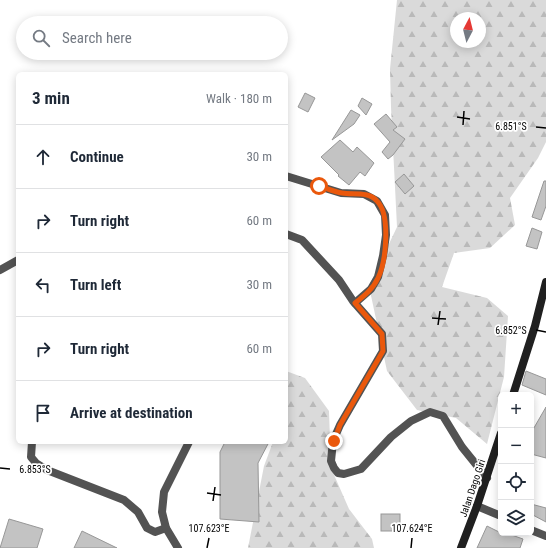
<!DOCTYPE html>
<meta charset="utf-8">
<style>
:root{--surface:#fff;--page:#f2f2f3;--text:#1f2937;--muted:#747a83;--line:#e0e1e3}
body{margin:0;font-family:"Roboto Condensed",sans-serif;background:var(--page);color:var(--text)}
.controls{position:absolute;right:12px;bottom:12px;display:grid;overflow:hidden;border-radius:6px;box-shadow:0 2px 10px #0003}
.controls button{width:36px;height:36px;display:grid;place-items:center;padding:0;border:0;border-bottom:1px solid var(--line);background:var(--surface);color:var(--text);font:20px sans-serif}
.compass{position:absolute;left:450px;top:12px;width:36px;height:36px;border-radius:50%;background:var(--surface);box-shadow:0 2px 10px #0003;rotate:7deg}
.stop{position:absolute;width:12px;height:12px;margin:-9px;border:3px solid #ea580c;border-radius:50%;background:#fff}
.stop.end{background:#ea580c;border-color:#fff;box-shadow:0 1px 4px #0008}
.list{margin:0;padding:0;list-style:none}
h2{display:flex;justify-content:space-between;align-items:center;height:52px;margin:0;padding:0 16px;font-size:17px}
h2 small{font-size:13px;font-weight:400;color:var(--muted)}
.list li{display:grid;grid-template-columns:26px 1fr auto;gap:12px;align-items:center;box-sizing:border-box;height:64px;padding:0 16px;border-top:1px solid var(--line)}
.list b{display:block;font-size:15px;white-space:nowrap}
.list em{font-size:13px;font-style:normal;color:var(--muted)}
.icon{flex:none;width:22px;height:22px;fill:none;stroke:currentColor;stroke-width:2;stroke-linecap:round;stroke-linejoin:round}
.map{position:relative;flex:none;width:546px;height:548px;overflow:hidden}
.search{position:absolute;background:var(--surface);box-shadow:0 2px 10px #0003;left:16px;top:16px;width:272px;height:44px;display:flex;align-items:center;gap:10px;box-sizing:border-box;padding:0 14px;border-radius:22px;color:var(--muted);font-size:15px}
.panel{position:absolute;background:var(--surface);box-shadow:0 2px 10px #0003;left:16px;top:72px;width:272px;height:372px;border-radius:6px}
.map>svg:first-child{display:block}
.forest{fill:url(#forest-firs);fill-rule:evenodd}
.building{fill:#c3c3c3;stroke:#979797}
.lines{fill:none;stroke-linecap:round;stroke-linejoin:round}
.minor{stroke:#535353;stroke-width:8}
.secondary{stroke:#202020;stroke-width:8}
.route{stroke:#ea580c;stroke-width:5}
.ticks{fill:none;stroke:#000;stroke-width:1.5}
.labels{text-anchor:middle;stroke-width:3.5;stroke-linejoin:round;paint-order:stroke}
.street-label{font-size:10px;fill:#000;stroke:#fff}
.ticks-label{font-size:10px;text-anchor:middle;fill:#000;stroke:#fff;stroke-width:3.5;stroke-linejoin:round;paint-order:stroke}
</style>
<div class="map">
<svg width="546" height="548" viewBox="0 0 546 548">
<defs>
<pattern id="forest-firs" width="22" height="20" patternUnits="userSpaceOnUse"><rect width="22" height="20" fill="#dadada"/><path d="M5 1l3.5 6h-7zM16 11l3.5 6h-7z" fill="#b9b9b9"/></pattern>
</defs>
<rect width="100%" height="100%" fill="#fff"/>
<!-- forest -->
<g class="forest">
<path d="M397,0h149v142l-8,16 -28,40 5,27 -25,23 -36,5 -12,34 45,11 21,18 -4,61 -17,67 -31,-26 -39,-8 -30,-39 -18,-85 28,-59 -6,-120 -1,-38zM456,18h24v24h-24z"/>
<path d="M286,371l19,7 24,33 2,57 18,41 23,30 2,9h-126l16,-82 9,-24h13z"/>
</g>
<!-- building -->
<g class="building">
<path d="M305,93l10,5 -7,14 -10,-5z"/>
<path d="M362,98l10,6 -6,11 -8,-9z"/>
<path d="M351,110l9,5 -6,9 -22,16z"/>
<path d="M386,114l11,13 -4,3 12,9 -12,16 -5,4 -6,-7 8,-10 -16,-18z"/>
<path d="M340,140l13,12 4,-5 17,16 -9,13 -5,-4 -11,13 -11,-9 1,-1 -18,-18z"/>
<path d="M404,174l10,12 -9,8 -10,-12z"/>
<path d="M544,181h2v25l-5,14 -9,-3z"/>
<path d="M532,228l10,4 -5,17 -11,-3z"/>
<path d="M526,371l20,8v16l-24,-10z"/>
<path d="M546,407v51l-15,-4v-21z"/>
<path d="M225,442h44l-11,21 1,59 -39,-3v-67z"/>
<path d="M531,504l15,4v14l-15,-8z"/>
<rect x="381" y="514" width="19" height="17"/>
<path d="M9,519l34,10 -6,19h-37z"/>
<path d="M487,526l14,7 5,1v-1l17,6 -3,9h-43z"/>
<path d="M82,531l35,17h-43z"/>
</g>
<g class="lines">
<!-- minor -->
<g class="minor">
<path d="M286,176l55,17 23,1 13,7 8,14 1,20 -3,21 -5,21 -7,12 -16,14"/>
<path d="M286,234l16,6 37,40 14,21 29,33 1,17 -43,74 -7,16 -2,20 3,7 4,5 6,1 17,-5 30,-32 20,-16 19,-9 13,4 19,31 25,31"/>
<path d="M0,270l18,-10"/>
<path d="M32,442l-1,15 5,6 11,7 77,30 14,12 9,16 8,4 11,-4"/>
<path d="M477,506l24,10"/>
<path d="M531,530l15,6"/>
<path d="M178,548l-12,-20 -4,-16 2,-20 25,-50"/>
</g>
<!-- secondary -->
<g class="secondary">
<path d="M513,395l22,-69 11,-44"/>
<path d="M461,548l16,-42 24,-73"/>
</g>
</g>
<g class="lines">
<!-- route -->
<path class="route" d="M319,186c7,2 15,6 23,7 11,2 26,-2 35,8 14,14 9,61 1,77 -5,11 -14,18 -23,25l27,31 1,17 -43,74 -6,16"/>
</g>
<!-- ticks -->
<path class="ticks" d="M457,117l13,2M463,125l1,-14M536,127l10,1M432,318l14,1M438,325l2,-14M536,330l10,2M0,468l10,1M207,493l14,2M213,501l2,-14M207,548l2,-10M411,548l1,-10"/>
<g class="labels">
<!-- street labels -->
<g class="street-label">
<text transform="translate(472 488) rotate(-71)" y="4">Jalan Dago Giri</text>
</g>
</g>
<g class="ticks-label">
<text x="511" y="130">6.851°S</text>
<text x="511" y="334">6.852°S</text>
<text x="35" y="473">6.853°S</text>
<text x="209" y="532">107.623°E</text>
<text x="412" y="532">107.624°E</text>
</g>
</svg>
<div class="controls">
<button>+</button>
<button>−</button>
<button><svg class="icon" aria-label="locate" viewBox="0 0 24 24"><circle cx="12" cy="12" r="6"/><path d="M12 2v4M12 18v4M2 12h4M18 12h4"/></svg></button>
<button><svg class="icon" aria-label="layers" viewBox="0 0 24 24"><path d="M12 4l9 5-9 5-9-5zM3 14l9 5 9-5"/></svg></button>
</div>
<svg class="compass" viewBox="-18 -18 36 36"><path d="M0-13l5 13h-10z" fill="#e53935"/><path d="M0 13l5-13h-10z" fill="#747a83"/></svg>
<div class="stop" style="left:319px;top:186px"></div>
<div class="stop end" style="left:334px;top:441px"></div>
<div class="search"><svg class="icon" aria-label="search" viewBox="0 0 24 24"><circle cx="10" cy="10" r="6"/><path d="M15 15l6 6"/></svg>Search here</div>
<section class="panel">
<h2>3 min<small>Walk · 180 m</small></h2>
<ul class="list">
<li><svg class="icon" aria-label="ahead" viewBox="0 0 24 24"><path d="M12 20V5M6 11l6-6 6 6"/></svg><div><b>Continue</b></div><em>30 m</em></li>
<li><svg class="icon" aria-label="right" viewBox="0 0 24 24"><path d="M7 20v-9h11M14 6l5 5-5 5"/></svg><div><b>Turn right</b></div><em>60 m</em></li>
<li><svg class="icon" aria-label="left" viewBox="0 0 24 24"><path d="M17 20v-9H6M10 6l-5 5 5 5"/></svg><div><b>Turn left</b></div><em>30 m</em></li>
<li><svg class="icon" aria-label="right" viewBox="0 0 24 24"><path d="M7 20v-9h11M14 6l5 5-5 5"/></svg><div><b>Turn right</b></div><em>60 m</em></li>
<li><svg class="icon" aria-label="arrive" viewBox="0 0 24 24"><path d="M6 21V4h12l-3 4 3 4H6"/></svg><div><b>Arrive at destination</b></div></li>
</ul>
</section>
</div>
